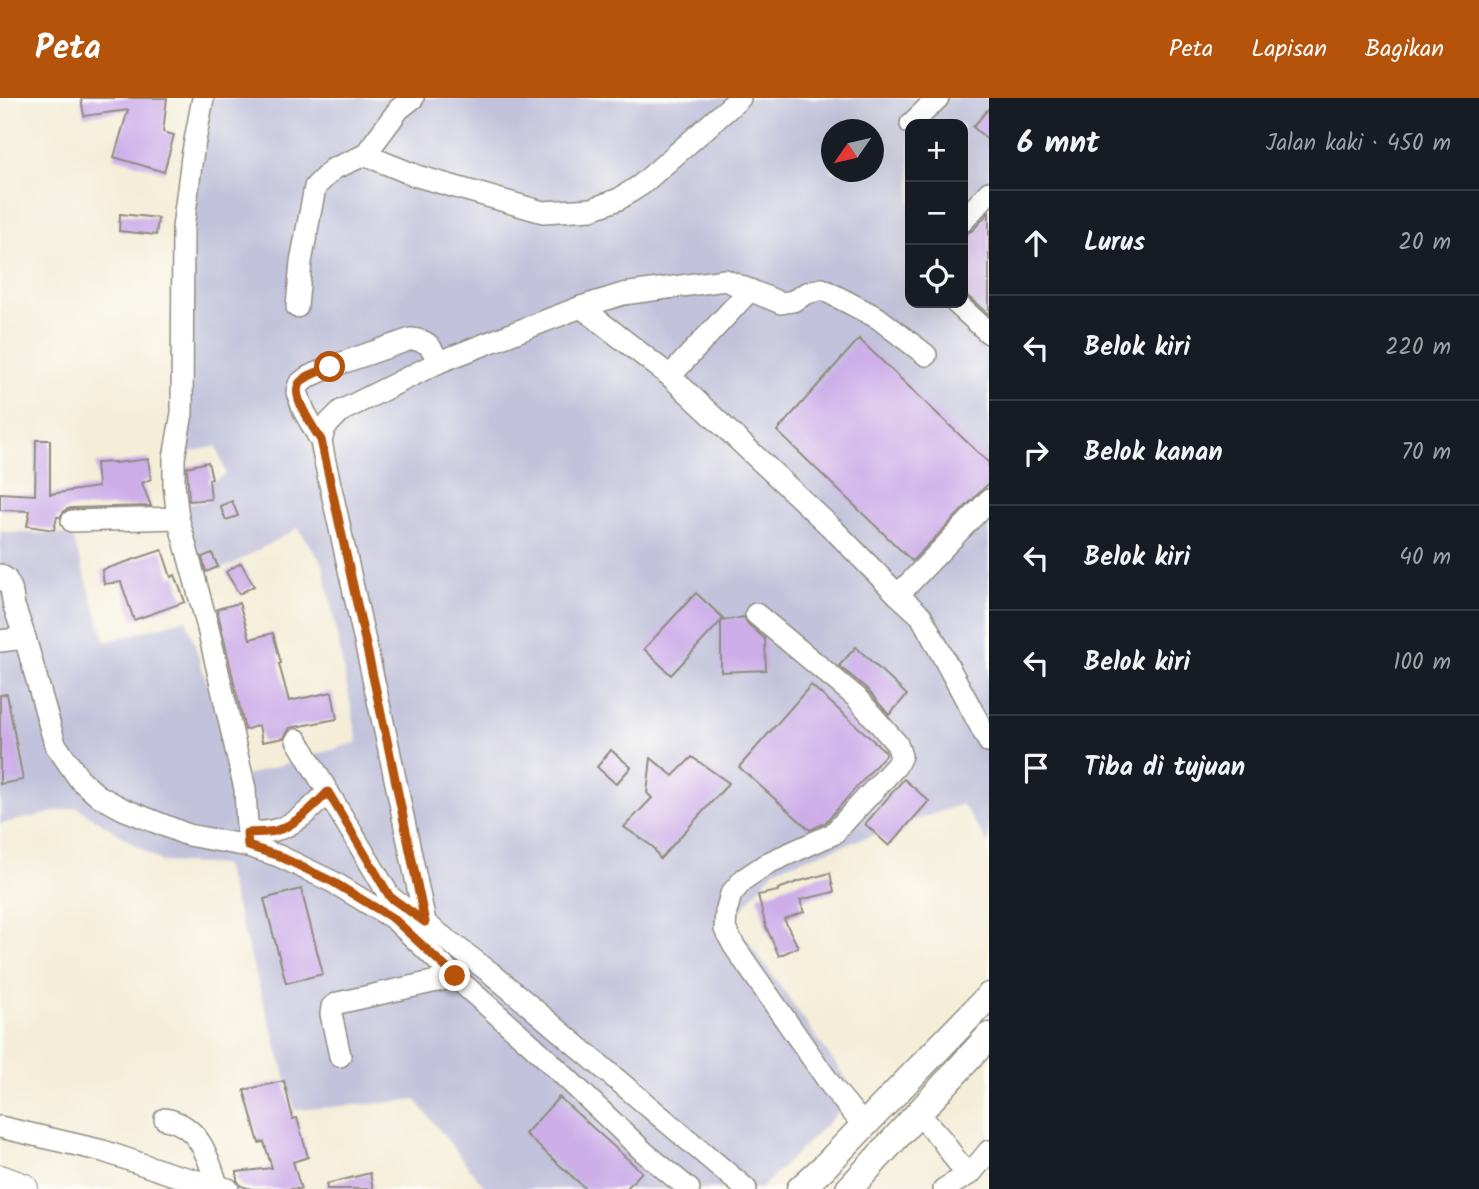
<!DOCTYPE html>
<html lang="id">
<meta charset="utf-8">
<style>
:root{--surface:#171b24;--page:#242831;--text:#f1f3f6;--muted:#9ea1a6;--line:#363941;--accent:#b45309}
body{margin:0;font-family:Kalam,sans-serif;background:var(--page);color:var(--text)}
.controls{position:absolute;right:21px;top:21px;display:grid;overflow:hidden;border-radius:14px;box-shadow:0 7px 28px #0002}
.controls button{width:63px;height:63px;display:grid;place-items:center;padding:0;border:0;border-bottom:2px solid var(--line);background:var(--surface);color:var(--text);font:35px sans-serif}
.compass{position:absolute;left:821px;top:21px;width:63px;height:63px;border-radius:50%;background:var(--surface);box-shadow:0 7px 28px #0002;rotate:236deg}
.stop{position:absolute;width:21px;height:21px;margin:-16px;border:5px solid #b45309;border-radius:50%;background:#fff}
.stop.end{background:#b45309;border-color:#fff;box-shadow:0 2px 7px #0008}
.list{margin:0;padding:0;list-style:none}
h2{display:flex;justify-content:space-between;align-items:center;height:91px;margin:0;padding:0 28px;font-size:30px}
h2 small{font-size:23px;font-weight:400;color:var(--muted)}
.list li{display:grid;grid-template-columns:46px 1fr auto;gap:21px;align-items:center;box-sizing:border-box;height:105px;padding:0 28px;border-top:2px solid var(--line)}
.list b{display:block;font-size:26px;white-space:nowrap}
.list em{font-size:23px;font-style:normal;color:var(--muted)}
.icon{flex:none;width:38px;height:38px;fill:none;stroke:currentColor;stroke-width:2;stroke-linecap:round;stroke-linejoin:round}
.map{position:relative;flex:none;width:989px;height:1091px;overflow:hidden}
header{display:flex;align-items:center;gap:42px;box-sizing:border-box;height:98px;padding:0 35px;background:var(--accent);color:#fff}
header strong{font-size:33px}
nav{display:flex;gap:38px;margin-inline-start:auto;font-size:24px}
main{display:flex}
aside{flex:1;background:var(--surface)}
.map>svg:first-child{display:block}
.industrial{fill:#c2c2dc;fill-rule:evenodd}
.building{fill:#cdaee9}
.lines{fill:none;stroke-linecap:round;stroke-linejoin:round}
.minor-casing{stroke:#908c82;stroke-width:24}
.major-casing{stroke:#908c82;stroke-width:29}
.highway-casing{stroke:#908c82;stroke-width:34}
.minor{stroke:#fff;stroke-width:21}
.major{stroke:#fff;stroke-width:26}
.highway{stroke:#fff;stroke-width:32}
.route{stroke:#b45309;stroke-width:9}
</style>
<header>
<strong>Peta</strong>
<nav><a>Peta</a><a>Lapisan</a><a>Bagikan</a></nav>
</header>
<main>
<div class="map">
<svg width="989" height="1091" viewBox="0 0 989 1091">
<rect width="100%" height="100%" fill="#fdfcf7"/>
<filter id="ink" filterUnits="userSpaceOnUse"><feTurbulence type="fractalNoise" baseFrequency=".0143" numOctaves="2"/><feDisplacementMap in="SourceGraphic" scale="14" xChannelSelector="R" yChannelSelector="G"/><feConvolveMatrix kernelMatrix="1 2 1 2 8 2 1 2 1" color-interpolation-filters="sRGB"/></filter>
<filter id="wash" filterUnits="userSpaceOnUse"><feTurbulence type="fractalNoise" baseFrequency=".00686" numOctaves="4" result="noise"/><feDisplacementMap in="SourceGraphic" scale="28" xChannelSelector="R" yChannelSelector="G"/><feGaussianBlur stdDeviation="1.57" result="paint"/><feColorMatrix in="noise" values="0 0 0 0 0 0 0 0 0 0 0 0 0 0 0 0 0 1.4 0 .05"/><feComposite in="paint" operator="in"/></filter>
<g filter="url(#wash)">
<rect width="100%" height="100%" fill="#f4edd8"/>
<!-- industrial -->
<path class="industrial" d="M198,0h791v747l-27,-41 -187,65 -42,51 124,174 -97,95h-274l-70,-89 -121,10 -71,-245 -62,-3 -85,-55 -77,17v-292l72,3 34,107 80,-23 52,159 120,-36 -35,-178 -25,-36 -69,38 -34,10 -23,-71 35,-3 -5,-14 24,-14 -9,-28 -32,7zM910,26h53v179h-53zM832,32h42v42h-42z"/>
<g id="blocks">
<!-- building -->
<g class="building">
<path d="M81,0h86l-4,34 11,3 -10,37 -50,-15 14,-47 -44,6z"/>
<path d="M989,10v33l-16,-14z"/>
<path d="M989,114v103l-26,-23v-57l10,-5z"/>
<path d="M120,116l38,4 -2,17 -37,-4z"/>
<path d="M859,241l130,124v20l-77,78 -135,-130z"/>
<path d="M36,342h14v54l48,-7 -2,-24 19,-1v1l33,-4 3,20 -9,4 9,23 -80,2 -6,2 -5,7h-3l-3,13 -27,-4 3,-15 -30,-1v-17l35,2z"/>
<path d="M208,364l4,16 -3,1 2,20 -22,2 -2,-34z"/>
<path d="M232,403l6,15 -12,4 -6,-14z"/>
<path d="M162,452l9,27 4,-2 10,27 -51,18 -13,-38 -17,2 -2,-14z"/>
<path d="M212,455l6,14 -12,5 -4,-15z"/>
<path d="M241,465l13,23 -15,8 -13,-22z"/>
<path d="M696,495l27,25 -2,3 23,-4 4,7 17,15 1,31 -45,2v-51l-50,54 -27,-26z"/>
<path d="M239,505l11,36 23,-6 8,30 -2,1 10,37 43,-9 5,27 -47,9 -6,10 -22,4 -3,-17 -14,5 -28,-121z"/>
<path d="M856,549l51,48 -18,20 -23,-27 -27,-22z"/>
<path d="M811,587l74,66 1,3 -61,69 -15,7 -71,-63z"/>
<path d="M7,596l16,86 -23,4v-89z"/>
<path d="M611,652l20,17 -15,17 -19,-17z"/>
<path d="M692,659l37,26 -69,76 -7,-12 -29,-20 28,-29 -5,-5 4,-35 22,18z"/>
<path d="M904,681l25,22 -40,45 -24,-22z"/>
<path d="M830,775l4,19 -34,8 4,12 -20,7 14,28 -19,9 -13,-29 -8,-32 20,-4v-2l22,-8z"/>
<path d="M301,791l22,85 -37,9 -22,-84z"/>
<path d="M284,983l9,38 4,-1 11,39 -15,5 8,27h-50l-10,-3 -4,-6v-8l35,-4 -8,-26 -5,1 -15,-53z"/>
<path d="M559,999l83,75 -16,17h-40l-61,-55z"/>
<path d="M370,1075l3,16h-46l-1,-5z"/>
</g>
</g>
</g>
<g filter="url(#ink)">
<use href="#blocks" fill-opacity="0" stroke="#908c82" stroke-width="2"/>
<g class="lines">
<!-- minor casing -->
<g class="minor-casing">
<g id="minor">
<path d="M203,0l-11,59 -9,71 -1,185 -8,45v26l4,34 29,106 38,165 3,57"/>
<path d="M911,26l27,-26"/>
<path d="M365,57l34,-46 14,-11"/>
<path d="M963,123l26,-29"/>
<path d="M956,205l33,30"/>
<path d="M297,209l4,-45 14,-75 18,-18 32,-14 52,21 126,36 49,-3 27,-10 22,-14 99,-87"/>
<path d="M581,209l89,69 164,154 64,65 23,21 68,126"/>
<path d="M670,278l80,-86"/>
<path d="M321,343l-17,-30 -7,-19 2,-8 9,-7 22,-10 81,-28c19,2 19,7 28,23"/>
<path d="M72,423l106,-3"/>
<path d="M0,477l6,4 5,9 3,18 11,32"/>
<path d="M898,497l91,-95"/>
<path d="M756,516l100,83 41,47 4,12 -5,10 -63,68 -65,29 -24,16 -13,15 -5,18 -1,17 9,17 99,142 31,38"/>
<path d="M0,543l25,-3 30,106 25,36 17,15 26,14 65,26 60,11 31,10 54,26 61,37 61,58"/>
<path d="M297,642l93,157 101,76 255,216"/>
<path d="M247,735c9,-1 19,0 28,-3 21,-5 38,-23 53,-38"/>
<path d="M425,824l-37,-177 -64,-288 -3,-16 4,-14 16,-16 98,-49 142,-55 42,-13 102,-14 56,23 12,-2 14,-8 15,-4 56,29 48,37"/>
<path d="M340,958l-9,-42 1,-7 6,-4 117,-26 78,69 111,106 45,37"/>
<path d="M918,1015l24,27 23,33 3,1"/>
<path d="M165,1021c34,6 43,37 52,66"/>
<path d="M0,1029l103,24 68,23 57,15"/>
<path d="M944,1091l27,-16 18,-22"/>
</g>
</g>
<!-- major casing -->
<g class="major-casing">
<g id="major">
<path d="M800,1091l23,-21 166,-172"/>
<path d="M849,1091l140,-153"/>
</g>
</g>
<!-- highway casing -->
<g class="highway-casing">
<path id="highway" d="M0,1083l22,8"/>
</g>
<!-- minor -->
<use href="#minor" class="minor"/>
<!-- major -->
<use href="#major" class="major"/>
<!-- highway -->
<use href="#highway" class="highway"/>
</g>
</g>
<g class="lines" filter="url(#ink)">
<!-- route -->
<path class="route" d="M330,269c-9,4 -25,8 -31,17 -8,12 15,45 22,56l67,305 37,177 -35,-25 -62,-105c-15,15 -32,33 -53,39 -9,2 -19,1 -28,2l1,13 31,10 54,26 61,37 61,57"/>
</g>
</svg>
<div class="controls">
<button>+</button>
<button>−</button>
<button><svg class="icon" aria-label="locate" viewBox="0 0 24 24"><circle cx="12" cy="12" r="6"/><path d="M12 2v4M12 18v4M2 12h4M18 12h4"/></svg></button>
</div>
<svg class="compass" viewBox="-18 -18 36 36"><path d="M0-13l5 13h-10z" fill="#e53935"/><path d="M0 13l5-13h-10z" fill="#9ea1a6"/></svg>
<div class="stop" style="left:330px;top:269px"></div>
<div class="stop end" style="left:455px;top:878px"></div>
</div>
<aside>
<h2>6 mnt<small>Jalan kaki · 450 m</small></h2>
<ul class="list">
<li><svg class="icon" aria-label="ahead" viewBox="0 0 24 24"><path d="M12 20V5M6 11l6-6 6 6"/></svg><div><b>Lurus</b></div><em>20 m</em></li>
<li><svg class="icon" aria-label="left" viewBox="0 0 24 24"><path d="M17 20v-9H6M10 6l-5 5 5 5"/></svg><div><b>Belok kiri</b></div><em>220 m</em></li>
<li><svg class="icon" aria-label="right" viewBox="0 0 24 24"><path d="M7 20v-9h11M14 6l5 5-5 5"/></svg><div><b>Belok kanan</b></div><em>70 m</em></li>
<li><svg class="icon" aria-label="left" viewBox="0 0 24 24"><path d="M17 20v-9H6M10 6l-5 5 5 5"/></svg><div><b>Belok kiri</b></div><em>40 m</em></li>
<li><svg class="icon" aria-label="left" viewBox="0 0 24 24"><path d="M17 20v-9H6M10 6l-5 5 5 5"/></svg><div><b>Belok kiri</b></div><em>100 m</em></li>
<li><svg class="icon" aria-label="arrive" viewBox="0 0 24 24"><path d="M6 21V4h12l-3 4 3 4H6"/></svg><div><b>Tiba di tujuan</b></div></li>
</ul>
</aside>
</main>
